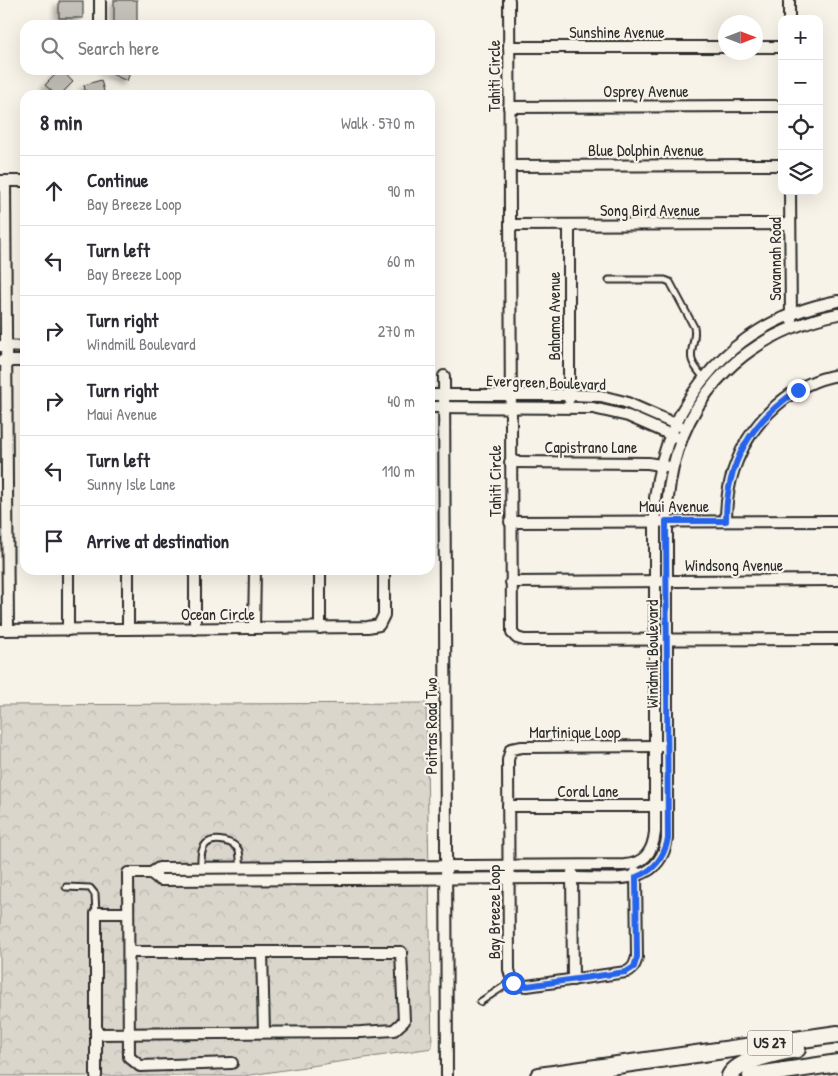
<!DOCTYPE html>
<meta charset="utf-8">
<style>
:root{--surface:#fff;--page:#f2f2f3;--text:#2b2b33;--muted:#7c7c81;--line:#e1e1e2}
body{margin:0;font-family:"Patrick Hand",sans-serif;background:var(--page);color:var(--text)}
.controls{position:absolute;right:15px;top:15px;display:grid;overflow:hidden;border-radius:10px;box-shadow:0 5px 20px #0002}
.controls button{width:45px;height:45px;display:grid;place-items:center;padding:0;border:0;border-bottom:1px solid var(--line);background:var(--surface);color:var(--text);font:25px sans-serif}
.compass{position:absolute;left:718px;top:15px;width:45px;height:45px;border-radius:50%;background:var(--surface);box-shadow:0 5px 20px #0002;rotate:90deg}
.stop{position:absolute;width:15px;height:15px;margin:-11px;border:4px solid #2563eb;border-radius:50%;background:#fff}
.stop.end{background:#2563eb;border-color:#fff;box-shadow:0 1px 5px #0008}
.list{margin:0;padding:0;list-style:none}
h2{display:flex;justify-content:space-between;align-items:center;height:65px;margin:0;padding:0 20px;font-size:21px}
h2 small{font-size:16px;font-weight:400;color:var(--muted)}
.list li{display:grid;grid-template-columns:32px 1fr auto;gap:15px;align-items:center;box-sizing:border-box;height:70px;padding:0 20px;border-top:1px solid var(--line)}
.list b{display:block;font-size:19px;white-space:nowrap}
.list p{margin:0;font-size:16px;white-space:nowrap;color:var(--muted)}
.list em{font-size:16px;font-style:normal;color:var(--muted)}
.icon{flex:none;width:28px;height:28px;fill:none;stroke:currentColor;stroke-width:2;stroke-linecap:round;stroke-linejoin:round}
.map{position:relative;flex:none;width:838px;height:1076px;overflow:hidden}
.search{position:absolute;background:var(--surface);box-shadow:0 5px 20px #0002;left:20px;top:20px;width:415px;height:55px;display:flex;align-items:center;gap:12px;box-sizing:border-box;padding:0 18px;border-radius:15px;color:var(--muted);font-size:19px}
.panel{position:absolute;background:var(--surface);box-shadow:0 5px 20px #0002;left:20px;top:90px;width:415px;height:485px;border-radius:15px}
.map>svg:first-child{display:block}
.forest{fill:url(#forest-crowns);stroke:#82807c}
.building{fill:#c4c1b9;stroke:#2b2b2b;filter:url(#shadow)}
.lines{fill:none;stroke-linecap:round;stroke-linejoin:round}
.service-casing{stroke:#2b2b2b;stroke-width:9}
.minor-casing{stroke:#2b2b2b;stroke-width:14}
.trunk-casing{stroke:#2b2b2b;stroke-width:20}
.service{stroke:#f7f3e8;stroke-width:5}
.minor{stroke:#f7f3e8;stroke-width:10}
.trunk{stroke:#f7f3e8;stroke-width:16}
.route{stroke:#2563eb;stroke-width:6}
.labels{text-anchor:middle;stroke-width:4.5;stroke-linejoin:round;paint-order:stroke}
.shield{fill:#f7f3e8;stroke:#686764;stroke-width:1}
.shield-label{font-size:15px;font-weight:bold;fill:#2b2b2b}
.street-label{font-size:16px;fill:#2b2b2b;stroke:#f7f3e8}
</style>
<div class="map">
<svg width="838" height="1076" viewBox="0 0 838 1076">
<defs>
<pattern id="forest-crowns" width="20" height="18" patternUnits="userSpaceOnUse" patternTransform="scale(1.25)"><rect width="20" height="18" fill="#dad6cc"/><path d="M2 6a3 3 0 1 1 6 0M12 15a3 3 0 1 1 6 0" fill="none" stroke="#bbb8af"/></pattern>
<filter id="shadow"><feDropShadow dx="-4.5" dy="4.5" stdDeviation="2.5" flood-color="#0004"/></filter>
</defs>
<rect width="100%" height="100%" fill="#f7f3e8"/>
<filter id="ink" filterUnits="userSpaceOnUse"><feTurbulence type="fractalNoise" baseFrequency=".02" numOctaves="2"/><feDisplacementMap in="SourceGraphic" scale="10" xChannelSelector="R" yChannelSelector="G"/><feConvolveMatrix kernelMatrix="1 2 1 2 8 2 1 2 1" color-interpolation-filters="sRGB"/></filter>
<g filter="url(#ink)">
<!-- forest -->
<path class="forest" d="M426,703l6,345 -188,28h-244v-371z"/>
<!-- building -->
<g class="building">
<rect x="114" y="0" width="23" height="25"/>
<rect x="59" y="1" width="24" height="17"/>
<path d="M60,70h2l11,12 -13,13h-4l-11,-10z"/>
<path d="M103,70h28l-4,11z"/>
<path d="M101,80l4,15h-19l-2,-10z"/>
</g>
<g class="lines">
<!-- service casing -->
<g class="service-casing">
<g id="service">
<path d="M609,280h56l5,2 24,45c3,11 -5,23 -2,33 2,7 8,13 12,18"/>
<path d="M201,868c0,-8 -1,-18 5,-24 8,-7 29,-3 33,7 1,4 1,11 2,16"/>
<path d="M66,887l24,1 5,6 1,19"/>
<path d="M480,1002l32,-21"/>
</g>
</g>
<!-- minor casing -->
<g class="minor-casing">
<g id="minor">
<path d="M509,0l3,633 5,5 7,2 314,-1"/>
<path d="M789,0v19"/>
<path d="M100,25v-25"/>
<path d="M509,47h217"/>
<path d="M756,47h26"/>
<path d="M509,107l273,-1"/>
<path d="M510,166l272,-1"/>
<path d="M0,181h25"/>
<path d="M5,181l3,449"/>
<path d="M790,191l1,129"/>
<path d="M510,225l280,-1"/>
<path d="M569,225v174"/>
<path d="M838,301c-102,19 -171,95 -183,197v334c-2,20 -11,32 -31,33l-465,3 -8,5 9,7 412,-2c38,-1 87,11 95,-39v-331c7,-103 70,-173 171,-194"/>
<path d="M1,346l24,1"/>
<path d="M1,361h24"/>
<path d="M444,376l3,700"/>
<path d="M430,395h139l32,1 24,6 55,24"/>
<path d="M430,407l163,1 35,8 48,21"/>
<path d="M510,462l138,1 18,3"/>
<path d="M726,521c0,-21 3,-41 11,-60 16,-41 56,-79 101,-86"/>
<path d="M510,522l328,-1"/>
<path d="M68,570v60"/>
<path d="M195,570v59"/>
<path d="M511,582l327,-2"/>
<path d="M254,628l1,-58"/>
<path d="M320,628v-58"/>
<path d="M128,629v-59"/>
<path d="M0,630l368,-3 11,-2 5,-10v-45"/>
<path d="M508,806h154"/>
<path d="M572,872l1,108"/>
<path d="M636,872l1,85c-2,8 -4,12 -11,15l-99,14 -10,-1 -4,-2 -4,-13 -1,-210 3,-11 11,-2 139,-1"/>
<path d="M151,873h-23l1,184 11,9 92,-3"/>
<path d="M262,952l2,80"/>
<path d="M96,1034l265,-2 33,-2 10,-9 -3,-69h-272"/>
<path d="M96,1076v-163h32"/>
</g>
</g>
<!-- trunk casing -->
<g class="trunk-casing">
<g id="trunk">
<path d="M539,1076l299,-42"/>
<path d="M730,1076c8,-16 49,-24 67,-27"/>
<path d="M751,1076l87,-13"/>
</g>
</g>
<!-- service -->
<use href="#service" class="service"/>
<!-- minor -->
<use href="#minor" class="minor"/>
<!-- trunk -->
<use href="#trunk" class="trunk"/>
</g>
</g>
<g class="lines" filter="url(#ink)">
<!-- route -->
<path class="route" d="M513,983l14,3 99,-14 8,-5 3,-10 -1,-80c18,-6 28,-20 32,-38l-2,-318h60c0,-57 24,-99 72,-131"/>
</g>
<g class="labels">
<!-- shield labels -->
<rect class="shield" x="747.5" y="1030.5" width="45" height="25" rx="4"/>
<g class="shield-label">
<text x="770" y="1048">US 27</text>
</g>
<!-- street labels -->
<g class="street-label">
<text x="617" y="38">Sunshine Avenue</text>
<text transform="translate(494 76) rotate(-90)" y="6">Tahiti Circle</text>
<text x="646" y="97">Osprey Avenue</text>
<text x="646" y="156">Blue Dolphin Avenue</text>
<text x="650" y="216">Song Bird Avenue</text>
<text transform="translate(775 259) rotate(-90)" y="6">Savannah Road</text>
<text transform="translate(554 316) rotate(-90)" y="6">Bahama Avenue</text>
<text transform="translate(546 382) rotate(2)" y="6">Evergreen Boulevard</text>
<text x="591" y="453">Capistrano Lane</text>
<text transform="translate(495 481) rotate(-90)" y="6">Tahiti Circle</text>
<text x="674" y="512">Maui Avenue</text>
<text x="734" y="571">Windsong Avenue</text>
<text x="218" y="620">Ocean Circle</text>
<text transform="translate(652 654) rotate(-90)" y="6">Windmill Boulevard</text>
<text transform="translate(431 726) rotate(-90)" y="6">Poitras Road Two</text>
<text x="575" y="738">Martinique Loop</text>
<text x="588" y="797">Coral Lane</text>
<text transform="translate(494 912) rotate(-90)" y="6">Bay Breeze Loop</text>
</g>
</g>
</svg>
<div class="controls">
<button>+</button>
<button>−</button>
<button><svg class="icon" aria-label="locate" viewBox="0 0 24 24"><circle cx="12" cy="12" r="6"/><path d="M12 2v4M12 18v4M2 12h4M18 12h4"/></svg></button>
<button><svg class="icon" aria-label="layers" viewBox="0 0 24 24"><path d="M12 4l9 5-9 5-9-5zM3 14l9 5 9-5"/></svg></button>
</div>
<svg class="compass" viewBox="-18 -18 36 36"><path d="M0-13l5 13h-10z" fill="#e53935"/><path d="M0 13l5-13h-10z" fill="#7c7c81"/></svg>
<div class="stop" style="left:513px;top:983px"></div>
<div class="stop end" style="left:798px;top:390px"></div>
<div class="search"><svg class="icon" aria-label="search" viewBox="0 0 24 24"><circle cx="10" cy="10" r="6"/><path d="M15 15l6 6"/></svg>Search here</div>
<section class="panel">
<h2>8 min<small>Walk · 570 m</small></h2>
<ul class="list">
<li><svg class="icon" aria-label="ahead" viewBox="0 0 24 24"><path d="M12 20V5M6 11l6-6 6 6"/></svg><div><b>Continue</b><p>Bay Breeze Loop</p></div><em>90 m</em></li>
<li><svg class="icon" aria-label="left" viewBox="0 0 24 24"><path d="M17 20v-9H6M10 6l-5 5 5 5"/></svg><div><b>Turn left</b><p>Bay Breeze Loop</p></div><em>60 m</em></li>
<li><svg class="icon" aria-label="right" viewBox="0 0 24 24"><path d="M7 20v-9h11M14 6l5 5-5 5"/></svg><div><b>Turn right</b><p>Windmill Boulevard</p></div><em>270 m</em></li>
<li><svg class="icon" aria-label="right" viewBox="0 0 24 24"><path d="M7 20v-9h11M14 6l5 5-5 5"/></svg><div><b>Turn right</b><p>Maui Avenue</p></div><em>40 m</em></li>
<li><svg class="icon" aria-label="left" viewBox="0 0 24 24"><path d="M17 20v-9H6M10 6l-5 5 5 5"/></svg><div><b>Turn left</b><p>Sunny Isle Lane</p></div><em>110 m</em></li>
<li><svg class="icon" aria-label="arrive" viewBox="0 0 24 24"><path d="M6 21V4h12l-3 4 3 4H6"/></svg><div><b>Arrive at destination</b></div></li>
</ul>
</section>
</div>
